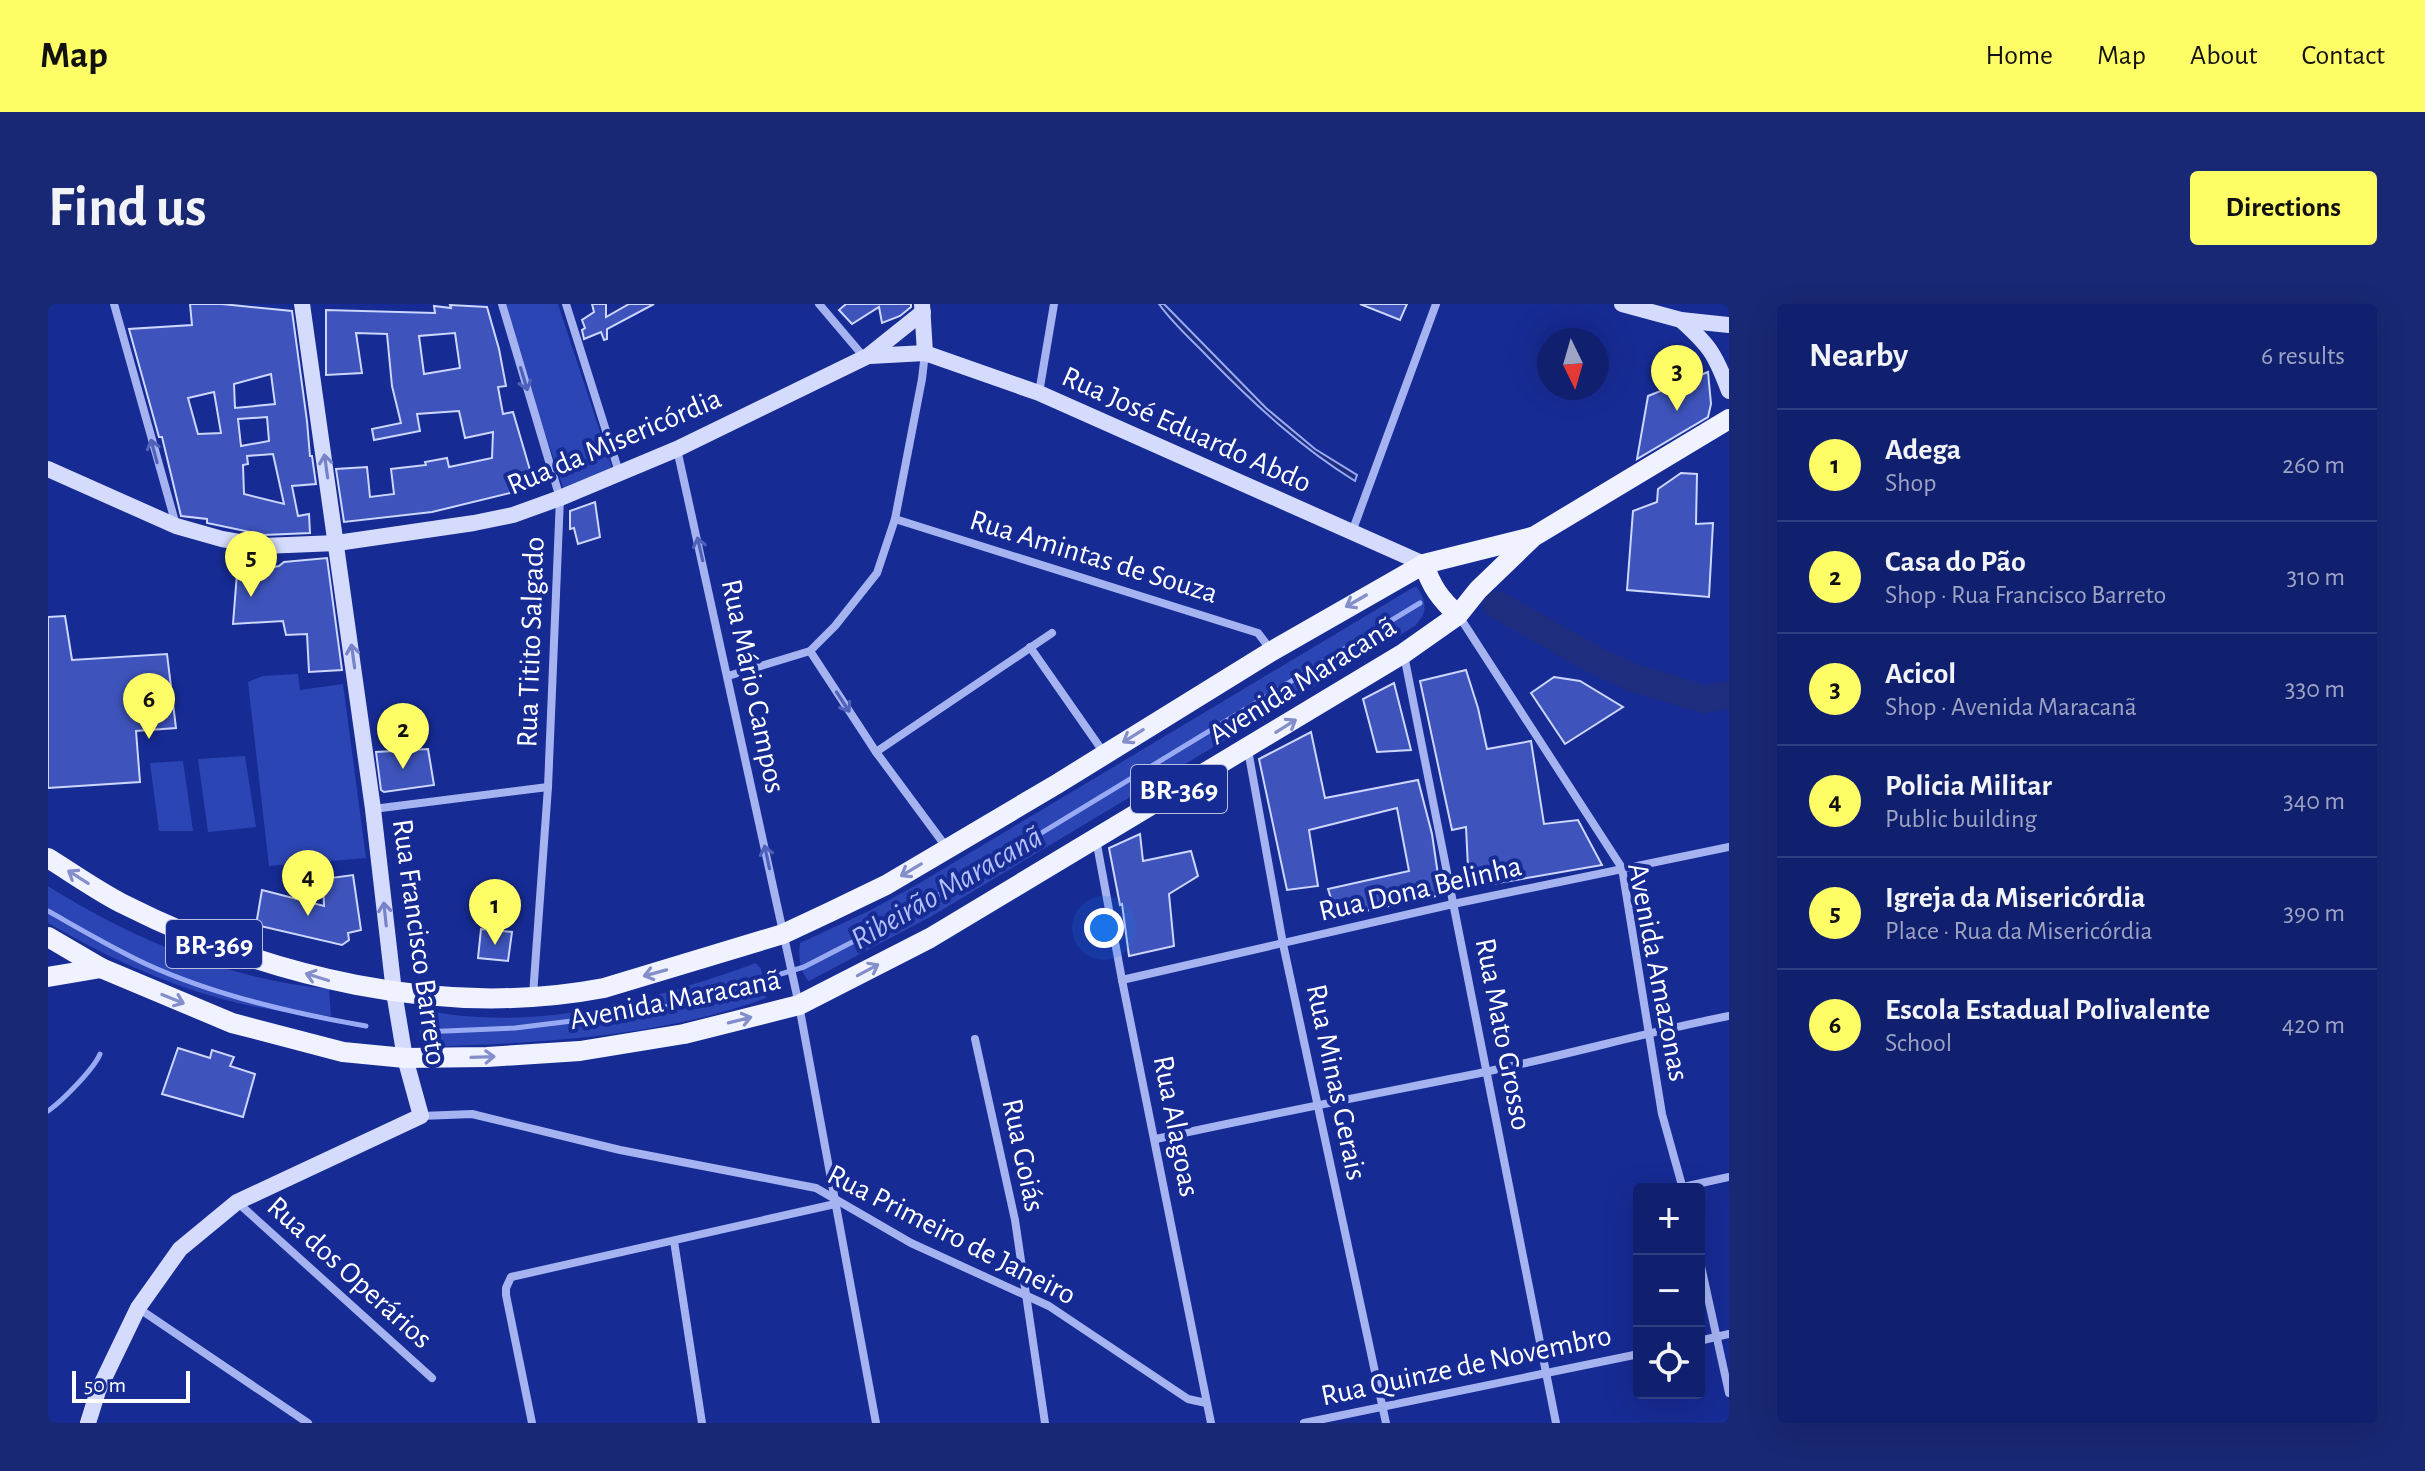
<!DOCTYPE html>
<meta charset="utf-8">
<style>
:root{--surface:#10206f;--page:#192874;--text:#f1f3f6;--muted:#9ca3c3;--line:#303e82;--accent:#fffd66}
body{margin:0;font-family:"Alegreya Sans",sans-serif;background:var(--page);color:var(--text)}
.controls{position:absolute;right:24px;bottom:24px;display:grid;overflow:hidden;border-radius:8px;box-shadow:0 8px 32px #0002}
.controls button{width:72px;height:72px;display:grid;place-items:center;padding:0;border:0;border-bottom:2px solid var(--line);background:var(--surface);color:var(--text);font:40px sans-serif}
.compass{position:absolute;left:1489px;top:24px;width:72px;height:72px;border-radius:50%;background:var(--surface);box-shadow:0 8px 32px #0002;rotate:175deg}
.scale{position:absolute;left:24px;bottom:20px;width:118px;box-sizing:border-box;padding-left:8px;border:4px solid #fff;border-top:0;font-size:22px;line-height:28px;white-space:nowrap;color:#fff;-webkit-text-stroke:6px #162b94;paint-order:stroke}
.you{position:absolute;left:1056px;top:624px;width:28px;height:28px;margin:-20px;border:6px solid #fff;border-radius:50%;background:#1a73e8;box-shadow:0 0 0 12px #1a73e833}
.badge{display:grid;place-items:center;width:52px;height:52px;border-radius:50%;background:var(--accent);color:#111;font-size:26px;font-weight:700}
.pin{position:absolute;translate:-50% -66px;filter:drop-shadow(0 2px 4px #0008)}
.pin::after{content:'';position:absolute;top:42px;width:28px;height:24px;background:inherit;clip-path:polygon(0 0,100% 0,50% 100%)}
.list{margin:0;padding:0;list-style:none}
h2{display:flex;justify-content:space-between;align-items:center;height:104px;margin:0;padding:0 32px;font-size:34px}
h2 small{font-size:26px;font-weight:400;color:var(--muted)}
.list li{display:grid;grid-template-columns:52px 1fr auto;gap:24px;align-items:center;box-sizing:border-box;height:112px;padding:0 32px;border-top:2px solid var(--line)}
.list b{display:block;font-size:30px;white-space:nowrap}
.list p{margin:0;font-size:26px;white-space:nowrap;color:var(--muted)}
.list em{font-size:26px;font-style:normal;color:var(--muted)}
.icon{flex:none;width:44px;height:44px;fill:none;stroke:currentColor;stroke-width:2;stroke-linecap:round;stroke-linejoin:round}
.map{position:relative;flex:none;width:1681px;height:1119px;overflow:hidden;border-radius:8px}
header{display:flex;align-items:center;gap:48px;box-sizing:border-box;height:112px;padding:0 40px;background:var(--accent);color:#111}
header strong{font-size:38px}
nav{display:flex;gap:44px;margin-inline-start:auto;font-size:28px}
.intro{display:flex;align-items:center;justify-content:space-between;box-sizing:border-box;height:192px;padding:0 48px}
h1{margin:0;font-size:56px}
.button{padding:20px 36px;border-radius:8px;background:var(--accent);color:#111;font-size:28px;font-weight:700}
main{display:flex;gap:48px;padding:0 48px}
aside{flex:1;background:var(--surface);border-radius:8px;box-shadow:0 8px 32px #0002}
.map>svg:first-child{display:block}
.green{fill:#2c45b4}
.water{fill:#1e2d7e;stroke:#99aaf4;stroke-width:2}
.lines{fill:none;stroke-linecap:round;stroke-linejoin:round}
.stream{stroke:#99aaf4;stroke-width:5}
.river{stroke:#1e2d7e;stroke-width:28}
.building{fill:#3e54bc;stroke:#cdd6fc;stroke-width:2;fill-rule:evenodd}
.street{stroke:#a6b3f1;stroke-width:8}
.secondary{stroke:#d5dbfc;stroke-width:16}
.primary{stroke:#f0f2ff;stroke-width:20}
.oneway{stroke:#5061b9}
.oneway2{stroke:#7683c8}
.oneway3{stroke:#838eca}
.labels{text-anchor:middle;stroke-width:8;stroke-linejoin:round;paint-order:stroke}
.shield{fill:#162b94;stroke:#b9bfdf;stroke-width:2}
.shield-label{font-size:28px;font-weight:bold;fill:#fff}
.street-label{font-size:30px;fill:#fff;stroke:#162b94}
.water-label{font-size:32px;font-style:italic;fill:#b2bff8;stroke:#162b94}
</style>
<header>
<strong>Map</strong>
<nav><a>Home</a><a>Map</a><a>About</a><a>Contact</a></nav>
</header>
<div class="intro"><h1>Find us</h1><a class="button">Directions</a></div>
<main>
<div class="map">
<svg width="1681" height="1119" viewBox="0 0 1681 1119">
<rect width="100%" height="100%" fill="#162b94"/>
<!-- green -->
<g class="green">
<path d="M458,0h52l55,167 -49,19 -47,-142z"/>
<path d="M1366,283h3c10,16 11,25 -2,39l-483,290 -123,65c-9,-8 -11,-26 -9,-38l69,-32 49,-27z"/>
<path d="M250,370l2,16 43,-6 23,174 -97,8 -21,-184 15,-6z"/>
<path d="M197,452l11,71 -48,5 -10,-73z"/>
<path d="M135,457l10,70h-34l-9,-68z"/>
<path d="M0,582c84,53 182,94 281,103l2,27c-103,-4 -195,-42 -283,-93z"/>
<path d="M708,659l5,6 5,29c-108,40 -229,45 -342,49l-4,-38c112,25 231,-8 336,-46z"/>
</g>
<!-- water -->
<path class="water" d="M1111,0h5l102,104 49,41 42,26 -2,6c-55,-34 -101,-77 -146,-123 -17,-18 -36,-34 -50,-54z"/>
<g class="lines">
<!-- stream -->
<g class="stream">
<path d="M0,607c32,18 64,37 98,53 65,30 150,50 220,62"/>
<path d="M374,728l93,-4 57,-7 99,-15 47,-13 86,-26 91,-47 69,-40 456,-277"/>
<path d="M0,807c13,-9 46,-42 52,-57"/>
</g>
<!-- river -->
<path class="river" d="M1449,301l100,56 37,17 70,21 25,-4"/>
</g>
<!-- building -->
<g class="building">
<path d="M142,0h32l70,7 15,110 3,35h2l4,28 -24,2 6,30 11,-2 1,19 -46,2 -57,-12v-4l-26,-3 -19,-79h-3l-30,-108 63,-4zM223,70l4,30 -40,4 -1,-24zM166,88l7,41 -23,1 -10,-36zM219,113l2,24 -28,5 -3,-27zM225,150l11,50 -40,-10 -1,-29 5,-1 -1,-8z"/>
<path d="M544,0h14v13l23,-13h25l-47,25v10l-3,1 -3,-8 -17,7 -2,-9 3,-2 -3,-8 12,-8z"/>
<path d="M798,0h65v3l-11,9 -18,7 -3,-16 -27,17 -13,-14z"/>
<path d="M1312,0h47l-7,16z"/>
<path d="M402,1l37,2 12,42 7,37 -8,1 5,27 10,-2 22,75 -103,25 -88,10 -8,-53 31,-2 3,30 24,-3 -3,-25 35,-4 -1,-3 22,-4 2,9 43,-9 1,-26 -28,6 -6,-27 -42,3 3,17 -46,9 -2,-11 29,-6 -9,-37 -5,-52 -31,-1 6,40 -36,2v-65l109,3 -1,-7 17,2zM407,29l5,35 -36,6 -5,-38z"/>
<path d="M1660,68l3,32 -3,13 -71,42 11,-63z"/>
<path d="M1633,169l16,1 -1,50 17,-1 -4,74 -82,-7 6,-79 24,-9 1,-13z"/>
<path d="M547,198l5,35 -22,7 -4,-16 -4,1v-18z"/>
<path d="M279,254l15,112 -33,2 -2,-38 -21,1 -3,-14 -50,3 4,-51 42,-7 5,-4z"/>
<path d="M17,312l7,44 95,-6 9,74 -40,3 4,51 -92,6v-171z"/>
<path d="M1418,366l12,38 9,41 44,-8 13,83 34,-4 24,45 -133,23 -3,-61 -14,3 -32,-149z"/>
<path d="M1506,373l26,4 43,26 -58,37 -34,-51z"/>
<path d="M1346,379l17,67 -34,2 -14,-53z"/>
<path d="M1263,428l14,66 93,-18 14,54 9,61 -104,22 -9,-28 81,-18 -12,-63 -88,22 9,56 -31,4 -28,-131z"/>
<path d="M380,445l6,36 -50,7 -3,-2 -5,-38z"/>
<path d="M1092,530l3,27 48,-10 7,25 -29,18 5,52 -45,10 -7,-52 -2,1 -11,-57z"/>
<path d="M305,571l8,55 -13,3 1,7 -7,5 -86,-20 6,-35 62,16 -1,-27z"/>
<path d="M433,625l31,3 -4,29 -30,-3z"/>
<path d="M130,744l32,10 2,-8 22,7 -4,9 25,8 -12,43 -81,-23z"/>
</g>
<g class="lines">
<!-- street -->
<g class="street">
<path d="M66,0l62,221"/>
<path d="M454,0l58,194 -12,289 -15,208"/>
<path d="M518,0l53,168"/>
<path d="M771,0l45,53"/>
<path d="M991,89l15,-89"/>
<path d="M629,145l122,556 77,418"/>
<path d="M847,215l363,114 13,17"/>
<path d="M1304,228l84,-228"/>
<path d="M1411,312l163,252 40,246 21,75"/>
<path d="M982,343l74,106"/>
<path d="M762,347l66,101 71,96"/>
<path d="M1356,351l152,768"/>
<path d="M680,372l82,-25 25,-25 42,-53 18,-54 27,-140 3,-26"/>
<path d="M1200,446l35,194 103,479"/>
<path d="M828,448l176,-119"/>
<path d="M325,505l175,-22"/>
<path d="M1048,535l26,141 89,443"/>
<path d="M1074,676l331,-76 276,-57"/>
<path d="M927,735l40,181 30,203"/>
<path d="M373,812l51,-2 148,36 196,38 95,55 138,63 139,93 18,4"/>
<path d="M1108,835c109,-24 219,-45 329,-67 82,-17 162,-40 244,-56"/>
<path d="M1635,883l46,-10"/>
<path d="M189,898l195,176"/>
<path d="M626,937l28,182"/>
<path d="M1651,953l30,136"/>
<path d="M90,1004l170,115"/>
<path d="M1651,1037l30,-7"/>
<path d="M484,1119l-26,-128v-7l5,-11 324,-73"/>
<path d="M1256,1119l335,-69"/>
</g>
<!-- secondary -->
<g class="secondary">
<path d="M874,0l3,49"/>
<path d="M1574,0l59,16 48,5"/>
<path d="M1633,16c29,26 34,34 48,71"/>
<path d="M822,52l55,-3 114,40 385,171"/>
<path d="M0,165l128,57 46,13 41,7 74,-3 137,-20 39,-8 47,-17 117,-49 191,-93 55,-44"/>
<path d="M40,1119l10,-32 40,-83 42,-59 57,-47 184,-86 -16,-58 -11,-66 -21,-183 -71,-505"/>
</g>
<!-- primary -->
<g class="primary">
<path d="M1376,260c7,22 16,35 34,51"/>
<path d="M0,554c24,15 48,32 73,45 146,74 320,116 483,85l179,-54 47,-22 56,-27 171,-101 215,-133 152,-87 108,-27"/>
<path d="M0,633l53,31 131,55 111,29 62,6 82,-1 93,-6 104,-17 115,-29 131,-67 474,-285 54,-38 20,-25 55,-53 196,-118"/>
<path d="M0,673l53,-9"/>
</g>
</g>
<!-- one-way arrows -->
<defs><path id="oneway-shaft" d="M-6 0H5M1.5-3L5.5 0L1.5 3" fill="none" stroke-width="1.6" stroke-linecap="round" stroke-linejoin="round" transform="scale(2)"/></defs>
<g class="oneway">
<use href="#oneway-shaft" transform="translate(476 75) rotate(73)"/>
<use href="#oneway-shaft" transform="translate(106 147) rotate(-105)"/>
<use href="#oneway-shaft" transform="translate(652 245) rotate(-103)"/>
<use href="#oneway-shaft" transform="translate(795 398) rotate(57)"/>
<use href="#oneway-shaft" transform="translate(719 553) rotate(-102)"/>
</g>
<g class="oneway2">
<use href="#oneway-shaft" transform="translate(278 162) rotate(-98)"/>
<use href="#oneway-shaft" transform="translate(305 352) rotate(-98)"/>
<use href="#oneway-shaft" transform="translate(337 610) rotate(-96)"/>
</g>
<g class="oneway3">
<use href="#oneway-shaft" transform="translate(1308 297) rotate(150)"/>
<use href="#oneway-shaft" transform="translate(1238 422) rotate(-32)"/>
<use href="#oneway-shaft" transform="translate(1085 432) rotate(148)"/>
<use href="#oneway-shaft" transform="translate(863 566) rotate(149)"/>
<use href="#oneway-shaft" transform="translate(30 573) rotate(-148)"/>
<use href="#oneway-shaft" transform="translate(820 666) rotate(-28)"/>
<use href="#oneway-shaft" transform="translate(607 669) rotate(165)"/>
<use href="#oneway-shaft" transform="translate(269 673) rotate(-163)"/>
<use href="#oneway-shaft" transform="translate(125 695) rotate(22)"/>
<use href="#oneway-shaft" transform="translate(692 716) rotate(-14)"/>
<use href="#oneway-shaft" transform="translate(435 753) rotate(-2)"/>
</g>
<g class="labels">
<!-- shield labels -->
<g class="shield">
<rect x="1083" y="461" width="96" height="48" rx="6"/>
<rect x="118" y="616" width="96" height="48" rx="6"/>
</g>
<g class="shield-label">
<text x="1131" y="495">BR-369</text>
<text x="166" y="650">BR-369</text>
</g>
<!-- street labels -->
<g class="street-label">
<text transform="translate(1139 125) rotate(24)" y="10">Rua José Eduardo Abdo</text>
<text transform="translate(566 137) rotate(-23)" y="10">Rua da Misericórdia</text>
<text transform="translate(1046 252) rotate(17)" y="10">Rua Amintas de Souza</text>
<text transform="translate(482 338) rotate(-88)" y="10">Rua Titito Salgado</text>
<text transform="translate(1254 376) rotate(-32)" y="10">Avenida Maracanã</text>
<text transform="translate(706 382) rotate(78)" y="10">Rua Mário Campos</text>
<text transform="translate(1372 584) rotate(-13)" y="10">Rua Dona Belinha</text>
<text transform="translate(372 638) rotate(82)" y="10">Rua Francisco Barreto</text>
<text transform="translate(1611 668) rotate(79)" y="10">Avenida Amazonas</text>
<text transform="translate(627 695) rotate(-11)" y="10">Avenida Maracanã</text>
<text transform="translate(1456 730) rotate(79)" y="10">Rua Mato Grosso</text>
<text transform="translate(1289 778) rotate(78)" y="10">Rua Minas Gerais</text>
<text transform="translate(1129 822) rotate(79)" y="10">Rua Alagoas</text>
<text transform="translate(976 851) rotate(78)" y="10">Rua Goiás</text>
<text transform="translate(904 930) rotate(27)" y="10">Rua Primeiro de Janeiro</text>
<text transform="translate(302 968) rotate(42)" y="10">Rua dos Operários</text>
<text transform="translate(1418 1061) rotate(-12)" y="10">Rua Quinze de Novembro</text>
</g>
<!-- water labels -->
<g class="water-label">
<text transform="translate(898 583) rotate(-30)" y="11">Ribeirão Maracanã</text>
</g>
</g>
</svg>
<div class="controls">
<button>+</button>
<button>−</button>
<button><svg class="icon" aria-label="locate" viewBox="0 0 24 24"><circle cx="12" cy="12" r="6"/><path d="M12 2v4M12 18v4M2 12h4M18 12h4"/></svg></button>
</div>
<svg class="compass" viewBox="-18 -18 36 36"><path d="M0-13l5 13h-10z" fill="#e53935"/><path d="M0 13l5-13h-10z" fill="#9ca3c3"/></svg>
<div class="scale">50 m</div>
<div class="you"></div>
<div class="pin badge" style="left:447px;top:641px">1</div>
<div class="pin badge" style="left:355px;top:465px">2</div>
<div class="pin badge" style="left:1629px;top:107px">3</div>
<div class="pin badge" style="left:260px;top:612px">4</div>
<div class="pin badge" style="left:203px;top:293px">5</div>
<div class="pin badge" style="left:101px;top:435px">6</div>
</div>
<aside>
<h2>Nearby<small>6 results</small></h2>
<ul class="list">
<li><span class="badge">1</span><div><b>Adega</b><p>Shop</p></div><em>260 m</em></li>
<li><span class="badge">2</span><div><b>Casa do Pão</b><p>Shop · Rua Francisco Barreto</p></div><em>310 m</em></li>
<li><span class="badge">3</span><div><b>Acicol</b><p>Shop · Avenida Maracanã</p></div><em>330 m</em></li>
<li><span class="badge">4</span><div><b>Policia Militar</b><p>Public building</p></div><em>340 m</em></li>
<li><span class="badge">5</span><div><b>Igreja da Misericórdia</b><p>Place · Rua da Misericórdia</p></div><em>390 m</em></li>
<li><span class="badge">6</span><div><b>Escola Estadual Polivalente</b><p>School</p></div><em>420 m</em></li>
</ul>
</aside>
</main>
